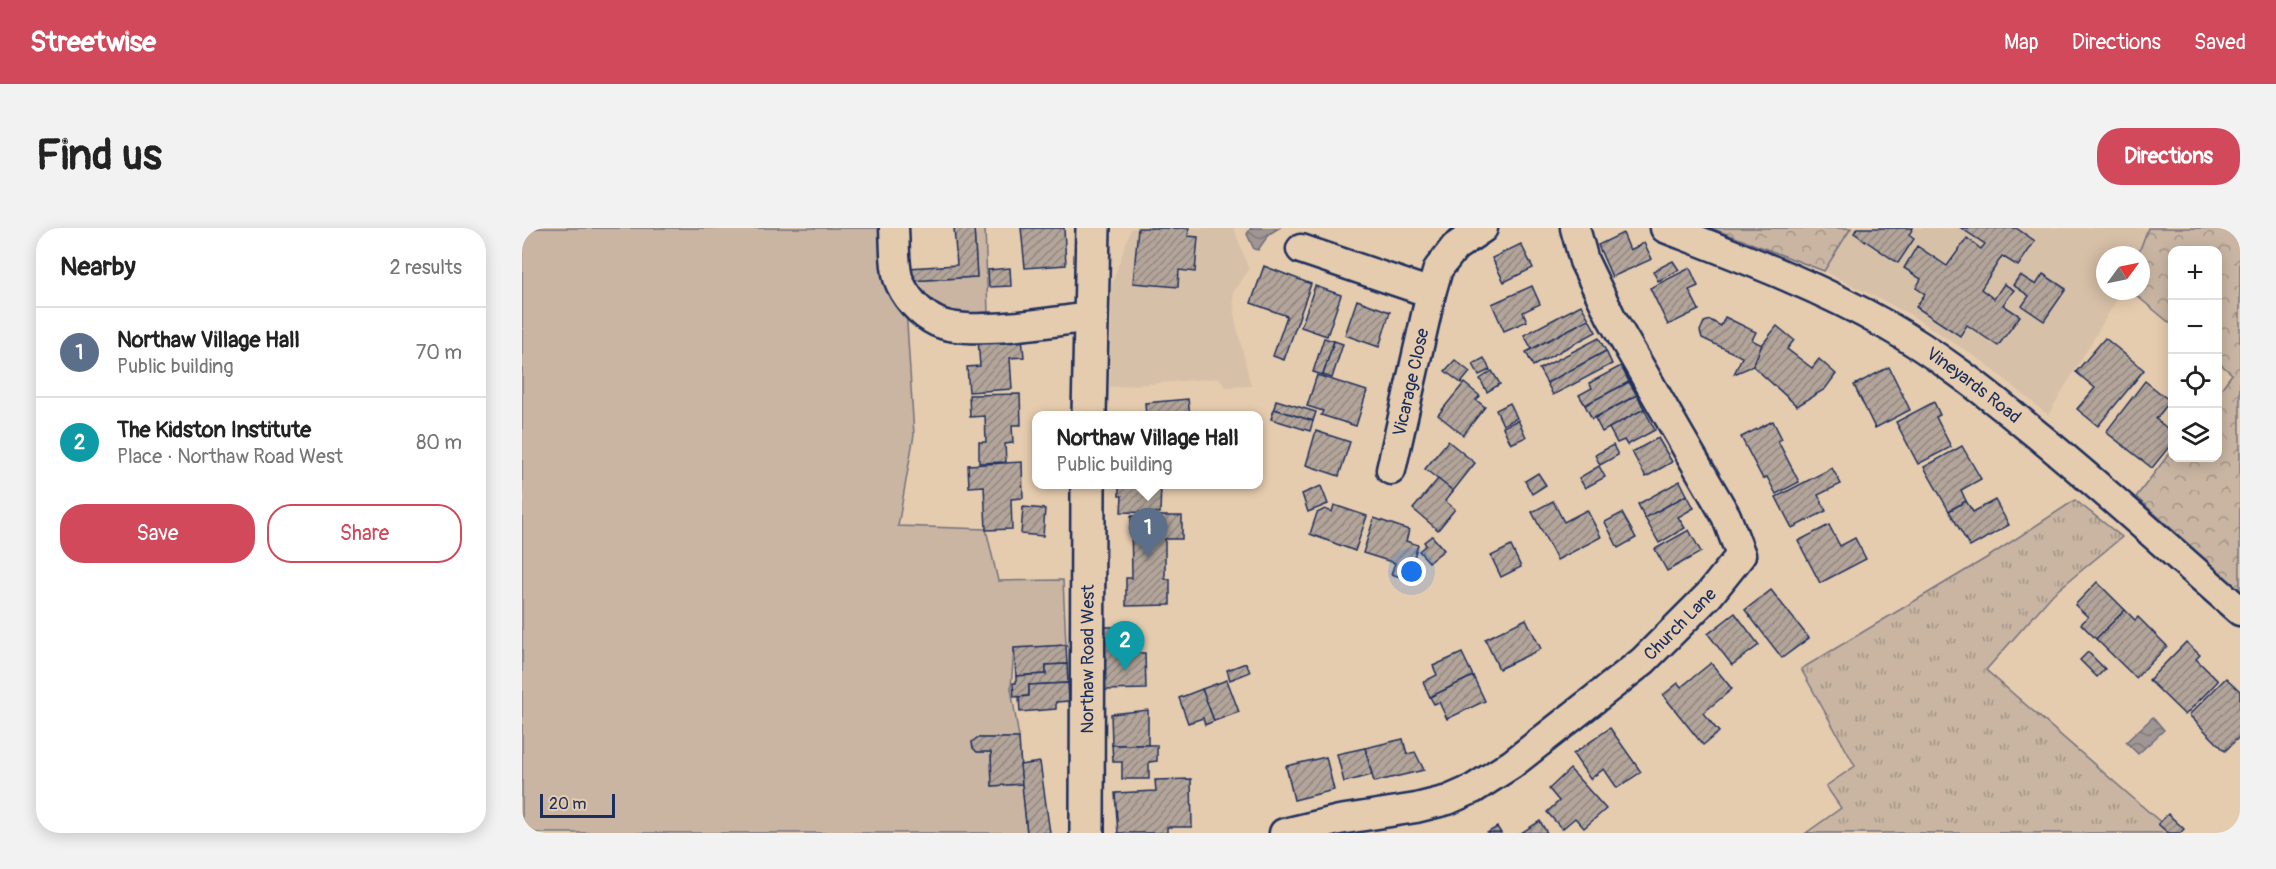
<!DOCTYPE html>
<meta charset="utf-8">
<style>
:root{--surface:#fff;--page:#f2f2f2;--text:#222;--muted:#767676;--line:#e0e0e0;--accent:#d1495b}
body{margin:0;font-family:Pangolin,sans-serif;background:var(--page);color:var(--text)}
.controls{position:absolute;right:18px;top:18px;display:grid;overflow:hidden;border-radius:12px;box-shadow:0 3px 15px #0003}
.controls button{width:54px;height:54px;display:grid;place-items:center;padding:0;border:0;border-bottom:2px solid var(--line);background:var(--surface);color:var(--text);font:30px sans-serif}
.compass{position:absolute;left:1574px;top:18px;width:54px;height:54px;border-radius:50%;background:var(--surface);box-shadow:0 3px 15px #0003;rotate:57deg}
.scale{position:absolute;left:18px;bottom:15px;width:75px;box-sizing:border-box;padding-left:6px;border:3px solid #1b2f5e;border-top:0;font-size:16px;line-height:21px;white-space:nowrap;color:#1b2f5e;-webkit-text-stroke:4px #e6ccae;paint-order:stroke}
.you{position:absolute;left:890px;top:344px;width:21px;height:21px;margin:-15px;border:4px solid #fff;border-radius:50%;background:#1a73e8;box-shadow:0 0 0 9px #1a73e833}
.badge{display:grid;place-items:center;width:39px;height:39px;border-radius:50%;background:var(--accent);color:#fff;font-size:20px;font-weight:700}
.pin{position:absolute;translate:-50% -50px;filter:drop-shadow(0 2px 3px #0008)}
.pin::after{content:'';position:absolute;top:32px;width:21px;height:18px;background:inherit;clip-path:polygon(0 0,100% 0,50% 100%)}
.popup{position:absolute;left:510px;top:183px;width:231px;height:78px;box-sizing:border-box;display:grid;place-content:center;border-radius:12px;background:var(--surface);filter:drop-shadow(0 2px 4px #0005);font-size:20px;white-space:nowrap;color:var(--muted)}
.popup b{font-size:22px;color:var(--text)}
.popup::after{content:'';position:absolute;left:50%;top:100%;margin-left:-12px;border:12px solid transparent;border-top-color:var(--surface)}
.list{margin:0;padding:0;list-style:none}
h2{display:flex;justify-content:space-between;align-items:center;height:78px;margin:0;padding:0 24px;font-size:26px}
h2 small{font-size:20px;font-weight:400;color:var(--muted)}
.list li{display:grid;grid-template-columns:39px 1fr auto;gap:18px;align-items:center;box-sizing:border-box;height:90px;padding:0 24px;border-top:2px solid var(--line)}
.list b{display:block;font-size:22px;white-space:nowrap}
.list p{margin:0;font-size:20px;white-space:nowrap;color:var(--muted)}
.list em{font-size:20px;font-style:normal;color:var(--muted)}
.actions{display:flex;gap:12px;padding:18px 24px}
.actions a{flex:1;padding:14px 0;border:2px solid var(--accent);border-radius:24px;text-align:center;font-size:21px;color:var(--accent)}
.actions .main{background:var(--accent);color:#fff}
.icon{flex:none;width:33px;height:33px;fill:none;stroke:currentColor;stroke-width:2;stroke-linecap:round;stroke-linejoin:round}
.map{position:relative;flex:none;width:1718px;height:605px;overflow:hidden;border-radius:24px}
header{display:flex;align-items:center;gap:36px;box-sizing:border-box;height:84px;padding:0 30px;background:var(--accent);color:#fff}
header strong{font-size:28px}
nav{display:flex;gap:33px;margin-inline-start:auto;font-size:21px}
.intro{display:flex;align-items:center;justify-content:space-between;box-sizing:border-box;height:144px;padding:0 36px}
h1{margin:0;font-size:42px}
.button{padding:15px 27px;border-radius:24px;background:var(--accent);color:#fff;font-size:21px;font-weight:700}
main{display:flex;gap:36px;padding:0 36px}
aside{flex:1;background:var(--surface);border-radius:24px;box-shadow:0 3px 15px #0003}
.map>svg:first-child{display:block}
.built{fill:#d7c0a8}
.green{fill:#c9b5a2;stroke:#727280;stroke-width:1.5}
.forest{fill:url(#forest-crowns);stroke:#727280;stroke-width:1.5}
.park{fill:url(#park-tufts);stroke:#727280;stroke-width:1.5}
.water{fill:url(#water-waves);stroke:#6b6d7e;stroke-width:1.5}
.building{fill:url(#building-hatch);stroke:#1b2f5e;stroke-width:1.5}
.lines{fill:none;stroke-linecap:round;stroke-linejoin:round}
.minor-casing{stroke:#1b2f5e;stroke-width:33}
.major-casing{stroke:#1b2f5e;stroke-width:38}
.minor{stroke:#e6ccae;stroke-width:28}
.major{stroke:#e6ccae;stroke-width:33}
.labels{text-anchor:middle;stroke-width:6;stroke-linejoin:round;paint-order:stroke}
.street-label{font-size:18px;fill:#1b2f5e;stroke:#e6ccae}
</style>
<header>
<strong>Streetwise</strong>
<nav><a>Map</a><a>Directions</a><a>Saved</a></nav>
</header>
<div class="intro"><h1>Find us</h1><a class="button">Directions</a></div>
<main>
<aside>
<h2>Nearby<small>2 results</small></h2>
<ul class="list">
<li><span class="badge" style="background:#5c6f8a">1</span><div><b>Northaw Village Hall</b><p>Public building</p></div><em>70 m</em></li>
<li><span class="badge" style="background:#0f9aa8">2</span><div><b>The Kidston Institute</b><p>Place · Northaw Road West</p></div><em>80 m</em></li>
</ul>
<div class="actions"><a class="main">Save</a><a>Share</a></div>
</aside>
<div class="map">
<svg width="1718" height="605" viewBox="0 0 1718 605">
<defs>
<pattern id="forest-crowns" width="20" height="18" patternUnits="userSpaceOnUse" patternTransform="scale(1.5)"><rect width="20" height="18" fill="#c9b5a2"/><path d="M2 6a3 3 0 1 1 6 0M12 15a3 3 0 1 1 6 0" fill="none" stroke="#a29487"/></pattern>
<pattern id="park-tufts" width="24" height="20" patternUnits="userSpaceOnUse" patternTransform="scale(1.5)"><rect width="24" height="20" fill="#c9b5a2"/><path d="M3 7l-1-3M5 7V3M7 7l1-3M15 17l-1-3M17 17v-4M19 17l1-3" fill="none" stroke="#a29487"/></pattern>
<pattern id="water-waves" width="16" height="10" patternUnits="userSpaceOnUse" patternTransform="scale(1.5)"><rect width="16" height="10" fill="#a09693"/><path d="M0 5q4-4 8 0t8 0" fill="none" stroke="#827b7b"/></pattern>
<pattern id="building-hatch" width="6" height="6" patternUnits="userSpaceOnUse" patternTransform="scale(1.5)"><rect width="6" height="6" fill="#b3a59a"/><path d="M-1 1l2-2M0 6l6-6M5 7l2-2" fill="none" stroke="#918781"/></pattern>
</defs>
<rect width="100%" height="100%" fill="#e6ccae"/>
<filter id="ink" filterUnits="userSpaceOnUse"><feTurbulence type="fractalNoise" baseFrequency=".0167" numOctaves="2"/><feDisplacementMap in="SourceGraphic" scale="12" xChannelSelector="R" yChannelSelector="G"/><feConvolveMatrix kernelMatrix="1 2 1 2 8 2 1 2 1" color-interpolation-filters="sRGB"/></filter>
<g filter="url(#ink)">
<!-- built -->
<g class="built">
<path d="M609,0h103l15,42 -16,23 2,26 16,67 -25,1 -7,-9 -109,9 2,-103z"/>
<path d="M1329,0h297l-10,27h-33v36h17l-74,124 -63,-52 -76,-49 -85,-43z"/>
</g>
<!-- green -->
<g class="green">
<path d="M0,0h379l13,207 -16,91 88,3 12,52 65,-1 3,65 -52,4 -3,39 8,50h-41l-6,4 1,6 4,4h14l1,34 30,-2 5,49h-505z"/>
<path d="M452,0h11l3,84c-23,2 -46,3 -65,-11 -6,-5 -10,-14 -14,-20l68,-4z"/>
</g>
<!-- forest -->
<g class="forest">
<path d="M1189,0h140l-27,43z"/>
<path d="M1626,0h92v362l-104,-93 36,-47v8h46v-65l14,-19 -14,-12v-112h-46v75l-41,-34h10v-36h-3z"/>
</g>
<!-- park -->
<path class="park" d="M1553,272l47,37 -69,57 -67,76 187,163h-367l35,-25 -15,-22 29,-20 -54,-97 187,-112z"/>
<!-- water -->
<g class="water">
<path d="M729,0h28l-10,6 -11,16 -4,-1 -7,-15z"/>
<path d="M1631,489l11,13 -26,24 -12,-12z"/>
</g>
<!-- building -->
<g class="building">
<path d="M432,0h20l3,49 -68,4 -1,-13 49,-3z"/>
<path d="M499,0h43l2,37 -41,3z"/>
<path d="M616,0h51l-1,8 10,1 -3,35 -16,-2 -1,17 -45,-4z"/>
<path d="M1335,0h56l-4,7 5,4 -16,24 -44,-30z"/>
<path d="M1439,0h55l19,13 -17,25 -16,-10 -21,33 13,10 10,-15 10,6 -11,15 17,11 -22,30 -31,-21 -7,11 -44,-29 9,-13 -9,-6 5,-9 -17,-11 13,-22 30,20 20,-28 14,11 4,-5z"/>
<path d="M1101,5l7,17 14,-7 8,16 -40,18 -14,-32z"/>
<path d="M999,16l12,24 -29,14 -12,-24z"/>
<path d="M1151,33l6,9 -21,11 -5,-10z"/>
<path d="M742,38l47,18 -27,76 -11,-4 14,-40 -36,-13z"/>
<path d="M488,40l1,18 -22,1 -1,-17z"/>
<path d="M1168,40l8,18 -9,4 10,20 -31,15 -18,-37z"/>
<path d="M1521,46l23,15 -22,32 -22,-15 7,-10 -16,-11 7,-10 16,10z"/>
<path d="M793,58l26,9 -14,41 -26,-9z"/>
<path d="M1010,58l8,18 -17,8 4,9 -23,10 -12,-27z"/>
<path d="M835,72l33,12 -11,35 -34,-12z"/>
<path d="M1059,77l8,14 -57,30 -8,-14z"/>
<path d="M1203,89l31,15 -4,8 10,5 -9,21 -19,8 8,-17 -40,-19 -2,-7 4,-9 6,-2 11,6z"/>
<path d="M1067,91l7,13 -63,34 -7,-14z"/>
<path d="M1255,98l17,14 -7,9 25,19 7,-9 17,15 -11,15 -28,17 -44,-40 9,-21z"/>
<path d="M500,109l2,20 -14,1 2,31 -43,3 -2,-25 13,-1 -2,-26z"/>
<path d="M802,110l10,3 -11,34 -10,-3z"/>
<path d="M1077,110l7,13 -59,32 -8,-14z"/>
<path d="M1583,110l39,32 -46,56 -21,-17 18,-21 -19,-16z"/>
<path d="M812,113l9,3 -11,34 -9,-3z"/>
<path d="M1084,123l6,13 -59,31 -6,-12z"/>
<path d="M962,130l6,12 -11,5 -6,-11z"/>
<path d="M933,132l15,12 -9,11 -16,-12z"/>
<path d="M1099,138l8,16 -44,23 -6,-10 13,-7 -3,-5z"/>
<path d="M1367,139l21,43 -35,18 -21,-43z"/>
<path d="M970,143l8,13 -13,8 -7,-13z"/>
<path d="M795,147l50,16 -11,35 -35,-11 2,-4 -16,-5z"/>
<path d="M1623,153l25,20 -14,18 12,10 4,-6v20l-20,25 -46,-36z"/>
<path d="M1107,154l8,13 -45,24 -7,-14z"/>
<path d="M942,155l16,13 -4,4 9,7 -22,28 -25,-20z"/>
<path d="M498,166l1,31h-9l1,18 -8,1 1,18 -27,1v-21h7l-1,-26 -15,1 -1,-22z"/>
<path d="M1115,167l7,14 -42,23 -7,-14z"/>
<path d="M666,171l2,17h-44l-1,-13z"/>
<path d="M754,172l40,12 -3,9 -39,-12z"/>
<path d="M1412,174l6,13 -4,2 15,30 -33,17 -22,-42z"/>
<path d="M988,175l7,15 -14,7 -7,-15z"/>
<path d="M752,181l39,12 -3,10 -39,-12z"/>
<path d="M1122,181l11,21 -28,15 -3,-5 -7,3 -8,-15z"/>
<path d="M996,192l8,17 -15,7 -8,-17z"/>
<path d="M1251,193l9,18 -4,2 21,41 -23,12 -9,-17 -4,2 -22,-42z"/>
<path d="M794,203l34,11 -11,34 -33,-11z"/>
<path d="M1136,210l14,24 -26,15 -14,-25z"/>
<path d="M926,213l27,22 -22,28 -28,-22z"/>
<path d="M1091,217l5,10 -18,10 -5,-10z"/>
<path d="M1440,218l19,33 -20,11 5,11 -17,10 -25,-44z"/>
<path d="M500,234l1,36 -12,1 1,30 -26,1 -2,-44 -15,1 -1,-22z"/>
<path d="M1077,238l6,11 -20,11 -6,-10z"/>
<path d="M1310,240l9,16 -23,11 8,16 -34,17 -16,-31z"/>
<path d="M1016,245l8,12 -14,9 -7,-13z"/>
<path d="M916,251l15,12 -8,10 10,8 -17,21 -25,-21z"/>
<path d="M1158,253l7,14 -42,23 -7,-14z"/>
<path d="M597,256h42l-1,29 -39,-1 1,-16h-3z"/>
<path d="M799,258l7,18 -20,8 -6,-18z"/>
<path d="M1165,267l7,13 -16,9 7,11 -26,15 -14,-25z"/>
<path d="M1473,272l14,25 -39,22 -21,-36 17,-10 7,11z"/>
<path d="M1031,273l11,21 23,-12 14,27 -44,23 -25,-48z"/>
<path d="M812,277l33,11 -12,35 -45,-17 7,-21 8,-4 7,3z"/>
<path d="M501,279l22,2 -2,27 -22,-2z"/>
<path d="M1100,285l14,25 -18,10 -13,-26z"/>
<path d="M609,288h51v23h-17v40h5v26l-44,1v-28h6z"/>
<path d="M852,290l35,12 -3,11 12,4 -11,34 -16,-5 4,-11 -32,-10z"/>
<path d="M1307,297l11,21 15,-8 11,21 -46,24 -22,-42z"/>
<path d="M1167,302l12,22 -34,19 -12,-22z"/>
<path d="M910,308l12,14 -15,12 -10,-11 7,-6 -2,-3z"/>
<path d="M989,318l10,21 -20,10 -10,-21z"/>
<path d="M1575,354l28,28 -29,29 -15,-15 7,-7 -13,-12z"/>
<path d="M1249,362l38,48 -27,20 -37,-48z"/>
<path d="M1603,382l10,10 3,-3 29,29 -31,32 -40,-39z"/>
<path d="M1213,385l24,32 -27,20 -24,-31z"/>
<path d="M1004,391l15,30 -42,20 -14,-30z"/>
<path d="M582,399h30v26h11l1,36 -41,1z"/>
<path d="M1664,414l14,13 -4,4 22,22 -33,34 -36,-35z"/>
<path d="M544,417l1,19 -21,1v9l-30,2 -2,-28z"/>
<path d="M1566,424l17,17 -8,8 -17,-17z"/>
<path d="M940,425l11,23 -43,21 -7,-15 14,-7 -4,-9z"/>
<path d="M724,435l4,9 -20,8 -3,-10z"/>
<path d="M1189,435l21,26 -29,24 16,19 -16,13 -40,-50 15,-12 3,4z"/>
<path d="M545,436l1,19 -39,2v11l-15,1 -1,-14h3v-7l30,-2v-9z"/>
<path d="M951,448l12,25 -38,18 -8,-17 -5,2 -4,-7z"/>
<path d="M1704,450l14,13v45l-15,15 -36,-36z"/>
<path d="M705,452l12,32 -25,9 -12,-32z"/>
<path d="M546,455l1,18 -13,1v7l-36,3 -1,-15 10,-1v-11z"/>
<path d="M680,461l12,32 -9,4 -2,-7 -15,5 -9,-25z"/>
<path d="M626,482v35h-36l-1,-31z"/>
<path d="M1088,500l31,44 -24,16 -13,-19 -14,10 -17,-25z"/>
<path d="M455,510h42l3,46 -30,2 -1,-34h-14l-4,-4 -1,-6z"/>
<path d="M881,511l4,15 8,-2 9,18 -50,12 -9,-34z"/>
<path d="M590,517h45v16l-8,1v17h-27v-17h-9z"/>
<path d="M843,520l7,27 -28,7 -7,-28z"/>
<path d="M804,529l8,33 -40,10 -8,-34z"/>
<path d="M518,534l10,71h-23l-7,-68z"/>
<path d="M1048,541l36,40 -22,19 -9,-10 -13,11 -15,-17 12,-11 -10,-12z"/>
<path d="M669,551l1,48h-25v6h-49l-3,-40 41,-2 -1,-11z"/>
<path d="M1646,586l16,15 -4,4h-12l-10,-9z"/>
<path d="M1018,593l7,12h-26z"/>
<path d="M975,599l4,6h-14z"/>
</g>
<g class="lines">
<!-- minor casing -->
<g class="minor-casing">
<g id="minor">
<path d="M372,0c1,15 0,35 4,50 6,18 22,36 39,44 32,15 118,-1 155,-5"/>
<path id="s1" d="M1143,0c75,29 151,57 221,97 51,29 98,66 144,104 72,58 140,121 210,182"/>
<path d="M779,21l130,44"/>
<path id="s2" d="M869,242l40,-177 7,-24 17,-22 28,-19"/>
<path id="s3" d="M762,605l55,-13 77,-12 32,-8 25,-11 39,-25 131,-103 66,-66 32,-40 -15,-39 -115,-199 -27,-56 -9,-33"/>
</g>
</g>
<!-- major casing -->
<g class="major-casing">
<g id="major">
<path d="M567,188l4,-188"/>
<path id="s4" d="M565,605l1,-349"/>
</g>
</g>
<!-- minor -->
<use href="#minor" class="minor"/>
<!-- major -->
<use href="#major" class="major"/>
</g>
</g>
<g class="labels">
<!-- street labels -->
<g class="street-label">
<text dy="6" stroke="none"><textPath href="#s2" startOffset="90">Vicarage Close</textPath></text>
<text dy="6" stroke="none"><textPath href="#s1" startOffset="348">Vineyards Road</textPath></text>
<text dy="6" stroke="none"><textPath href="#s3" startOffset="460">Church Lane</textPath></text>
<text dy="6" stroke="none"><textPath href="#s4" startOffset="174">Northaw Road West</textPath></text>
</g>
</g>
</svg>
<div class="controls">
<button>+</button>
<button>−</button>
<button><svg class="icon" aria-label="locate" viewBox="0 0 24 24"><circle cx="12" cy="12" r="6"/><path d="M12 2v4M12 18v4M2 12h4M18 12h4"/></svg></button>
<button><svg class="icon" aria-label="layers" viewBox="0 0 24 24"><path d="M12 4l9 5-9 5-9-5zM3 14l9 5 9-5"/></svg></button>
</div>
<svg class="compass" viewBox="-18 -18 36 36"><path d="M0-13l5 13h-10z" fill="#e53935"/><path d="M0 13l5-13h-10z" fill="#767676"/></svg>
<div class="scale">20 m</div>
<div class="you"></div>
<div class="pin badge" style="left:626px;top:330px;background:#5c6f8a">1</div>
<div class="popup"><b>Northaw Village Hall</b>Public building</div>
<div class="pin badge" style="left:603px;top:443px;background:#0f9aa8">2</div>
</div>
</main>
